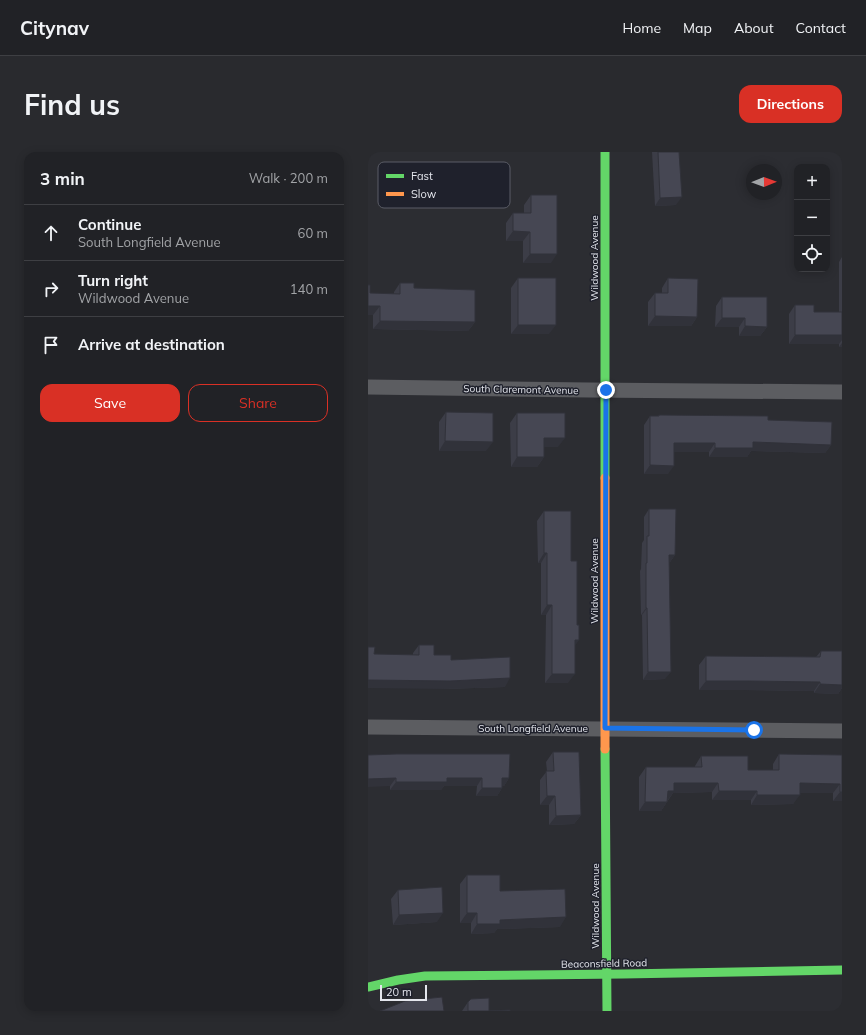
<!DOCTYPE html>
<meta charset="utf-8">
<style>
:root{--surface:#212226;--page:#292a2e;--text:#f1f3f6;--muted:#a2a4a7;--line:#3e3f43;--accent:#d93025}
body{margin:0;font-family:Mulish,sans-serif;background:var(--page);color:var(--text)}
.controls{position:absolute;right:12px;top:12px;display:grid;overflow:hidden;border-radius:8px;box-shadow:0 2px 10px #0003}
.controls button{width:36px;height:36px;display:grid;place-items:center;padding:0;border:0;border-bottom:1px solid var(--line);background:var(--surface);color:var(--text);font:20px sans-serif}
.compass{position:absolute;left:378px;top:12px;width:36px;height:36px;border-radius:50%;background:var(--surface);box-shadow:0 2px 10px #0003;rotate:89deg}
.scale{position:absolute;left:12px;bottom:10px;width:47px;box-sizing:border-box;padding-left:4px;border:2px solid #e4e6ed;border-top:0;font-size:11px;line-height:14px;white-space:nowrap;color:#e4e6ed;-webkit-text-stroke:3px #1f212c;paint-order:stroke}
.stop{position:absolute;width:12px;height:12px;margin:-9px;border:3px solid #1a73e8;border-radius:50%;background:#fff}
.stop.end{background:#1a73e8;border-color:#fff;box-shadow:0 1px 4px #0008}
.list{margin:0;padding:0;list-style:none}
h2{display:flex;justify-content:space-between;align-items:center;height:52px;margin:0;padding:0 16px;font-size:17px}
h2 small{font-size:13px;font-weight:400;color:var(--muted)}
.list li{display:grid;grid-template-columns:26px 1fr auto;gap:12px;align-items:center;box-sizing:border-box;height:56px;padding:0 16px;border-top:1px solid var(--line)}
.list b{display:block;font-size:15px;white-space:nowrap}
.list p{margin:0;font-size:13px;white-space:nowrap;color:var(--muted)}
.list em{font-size:13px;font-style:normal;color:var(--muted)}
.actions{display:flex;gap:8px;padding:12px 16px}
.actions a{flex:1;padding:9px 0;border:1px solid var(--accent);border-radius:12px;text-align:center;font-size:14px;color:var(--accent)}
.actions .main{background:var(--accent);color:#fff}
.icon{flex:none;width:22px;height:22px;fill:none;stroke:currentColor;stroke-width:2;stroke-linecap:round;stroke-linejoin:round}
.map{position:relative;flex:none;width:474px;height:859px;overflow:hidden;border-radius:12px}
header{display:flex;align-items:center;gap:24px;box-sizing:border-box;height:56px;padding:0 20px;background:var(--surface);border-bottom:1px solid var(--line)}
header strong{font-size:19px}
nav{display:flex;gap:22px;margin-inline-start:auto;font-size:14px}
.intro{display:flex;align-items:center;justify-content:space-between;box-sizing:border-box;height:96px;padding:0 24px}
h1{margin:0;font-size:28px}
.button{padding:10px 18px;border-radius:12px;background:var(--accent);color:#fff;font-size:14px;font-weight:700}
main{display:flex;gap:24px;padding:0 24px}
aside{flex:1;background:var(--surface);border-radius:12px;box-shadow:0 2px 10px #0003}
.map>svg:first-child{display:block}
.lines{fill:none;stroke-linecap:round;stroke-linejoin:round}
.street{stroke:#5c5d61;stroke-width:15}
.fast{stroke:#63d668;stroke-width:9}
.slow{stroke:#ff974d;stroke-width:9}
.wall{fill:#3c3d47}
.shaded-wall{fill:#31323a}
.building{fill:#464753;stroke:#31323a}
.route{stroke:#1a73e8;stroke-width:5}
.labels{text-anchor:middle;stroke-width:3;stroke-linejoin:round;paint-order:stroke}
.street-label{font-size:10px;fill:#e4e6ed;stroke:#1f212c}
.key{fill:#1f212c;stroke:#5a5c66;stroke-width:1}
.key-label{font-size:11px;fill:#e4e6ed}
</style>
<header>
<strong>Citynav</strong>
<nav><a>Home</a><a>Map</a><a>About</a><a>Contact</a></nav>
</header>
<div class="intro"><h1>Find us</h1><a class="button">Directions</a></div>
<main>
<aside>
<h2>3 min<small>Walk · 200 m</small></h2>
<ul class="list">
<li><svg class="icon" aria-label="ahead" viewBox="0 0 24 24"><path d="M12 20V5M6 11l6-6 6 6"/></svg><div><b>Continue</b><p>South Longfield Avenue</p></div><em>60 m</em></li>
<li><svg class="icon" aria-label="right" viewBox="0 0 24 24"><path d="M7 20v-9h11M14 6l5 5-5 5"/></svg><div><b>Turn right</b><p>Wildwood Avenue</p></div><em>140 m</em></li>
<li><svg class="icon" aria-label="arrive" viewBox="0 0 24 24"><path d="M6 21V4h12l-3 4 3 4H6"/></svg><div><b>Arrive at destination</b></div></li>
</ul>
<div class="actions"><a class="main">Save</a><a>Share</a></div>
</aside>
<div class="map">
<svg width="474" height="859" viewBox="0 0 474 859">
<rect width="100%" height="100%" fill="#2c2d32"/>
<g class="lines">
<!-- street -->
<g class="street">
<path d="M0,235l221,3 253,2"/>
<path d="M0,575l474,4"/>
</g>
<!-- fast -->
<g class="fast">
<path d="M237,0v326"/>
<path d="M237,597l2,262"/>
<path d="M0,835l30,-7 27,-4 198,-2 219,-4"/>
</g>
<!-- slow -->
<path class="slow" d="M237,326v271"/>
</g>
<!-- wall -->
<g class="wall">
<path d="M284,0h27l-3,53 -21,1z"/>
<path d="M163,43l20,68h-28v-22h-17v-18l7,-10h11v-8z"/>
<path d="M474,105v90h-3v-3h-50v-30l6,-9 19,7h25v-50z"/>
<path d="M150,126l31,56h-38v-46z"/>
<path d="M300,126l29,39 -6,9h-43v-24l7,-9h7v-5z"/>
<path d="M32,131l14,5 61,34 -7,9 -95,-2v-14l-3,-22 24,1v-2z"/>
<path d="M354,145l45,30 -7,9h-21v-9h-24l1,-21z"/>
<path d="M78,260l40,39h-47v-29z"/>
<path d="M149,261l41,34h-14v10l-7,10h-26l-1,-44z"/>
<path d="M291,263l109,5 63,25 -6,8 -74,-2 -4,6h-38v-5h-35l-6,22h-24v-49l6,-9h8z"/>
<path d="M281,357l26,46 -5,7h-1l-4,117 -22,1 -1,-65h-1l-1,-44 1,-2 1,-26 2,-3v-23z"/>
<path d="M176,359l27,50 4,84 -7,38h-23l1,-68h-5v-52h-3l-1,-42z"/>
<path d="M51,493l15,10 17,5 54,27 -61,2 -70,-35 39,1v-2z"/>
<path d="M453,499h21v37l-4,6 -24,-1v-2l-72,-1h-43v-25l7,-9 110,1z"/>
<path d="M185,600l28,63 -7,9 -25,1v-20h-9v-25l7,-9 -1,-9z"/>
<path d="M28,602l113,24 -5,8h-2v2l-5,8h-21l1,-10h-33l-3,4h-51v-4z"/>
<path d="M411,602l63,1v46h-9v-8h-33l-7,11 -42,1v-5h-39v-8l-39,1 -12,18h-22v-34l7,-10h49v-1l6,-10 47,14h25v-6z"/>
<path d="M99,723l33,16 60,36 -63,2 -3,4 -23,1v-11h-11v-39z"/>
<path d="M30,738l39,32 -44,3 -2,-26z"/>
<path d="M100,850l21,9h21h-48z"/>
</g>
<!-- shaded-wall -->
<g class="shaded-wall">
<path d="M314,45l-6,8 -21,1 5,-8z"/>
<path d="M145,79l17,1 -7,9h-17z"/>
<path d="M162,102h27l-6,9h-28z"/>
<path d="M0,154h12l-7,9h-5z"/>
<path d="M287,164l42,1 -6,9h-43z"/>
<path d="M354,166h23l-6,9h-24z"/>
<path d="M12,169l95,1 -7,9 -95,-2z"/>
<path d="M150,173h38l-7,9h-38z"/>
<path d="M377,174l22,1 -7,9h-21z"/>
<path d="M427,183h47v5l-3,4h-50z"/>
<path d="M474,191v4h-3z"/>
<path d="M176,286h21l-7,9h-21z"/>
<path d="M77,289l48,1 -7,9h-47z"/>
<path d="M385,290l78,3 -6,8 -74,-2 -4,6h-38l6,-9z"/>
<path d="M306,291h41l-6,9h-41z"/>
<path d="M149,305h27l-7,10h-26z"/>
<path d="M282,313l24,1 -6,8h-24z"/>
<path d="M176,401h3l-6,10h-3z"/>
<path d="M301,403h6l-5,7h-6z"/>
<path d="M179,453h5l-6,10h-5z"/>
<path d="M278,456h1l-5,7h-1z"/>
<path d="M207,488h4l-7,10z"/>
<path d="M280,520h23l-6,7 -22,1z"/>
<path d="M184,522h23l-7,9h-23z"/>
<path d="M142,526l-5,9 -61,2 -76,-1v-8z"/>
<path d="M338,529h42l72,1 -6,9 -72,-1h-43z"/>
<path d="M452,532l22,1v3l-4,6 -24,-1z"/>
<path d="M28,626l-6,8 -22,1v-8z"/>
<path d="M79,626h35l-5,8h-33l-3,4h-51l6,-8z"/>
<path d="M134,626h7l-5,8h-7z"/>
<path d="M306,631h44l-6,9 -39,1 -6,8h-6z"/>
<path d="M432,631l40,1 -7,9h-40z"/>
<path d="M114,636h20l-5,8h-21z"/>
<path d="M351,639h38l-6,9h-39z"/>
<path d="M472,640h2v9h-9z"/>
<path d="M389,643h43l-7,9 -42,1z"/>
<path d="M179,644h8l-6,9h-9z"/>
<path d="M277,650h22l-6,9h-22z"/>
<path d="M213,663l-7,9 -25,1 7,-9z"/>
<path d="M75,761l-6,9 -44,3 6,-10z"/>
<path d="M99,761h10l-6,10h-11z"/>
<path d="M198,765l-6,10 -63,2 -3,4 -23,1 6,-10 23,-4z"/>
</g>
<!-- building -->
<g class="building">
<path d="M290,0h21l3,45 -22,1z"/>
<path d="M163,43h26v59h-27v-22l-17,-1v-18h18z"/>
<rect x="150" y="126" width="38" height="47"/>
<path d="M300,126l30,1 -1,38 -42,-1v-23h13z"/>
<path d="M32,131h14v5l61,2v32l-95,-1v-15h-12v-21h2v8l30,1z"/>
<path d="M354,145h45v30l-22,-1v-8h-23z"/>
<path d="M427,153h19v7h28v23h-47z"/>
<path d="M78,260l47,1v29l-48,-1z"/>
<path d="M149,261h48v25h-21v19h-27z"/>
<path d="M291,263l109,1v4l64,2 -1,23 -78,-3v6h-38v-5h-41v23l-24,-1v-49h9z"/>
<path d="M281,357h27l-1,46h-6l2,117h-23l-1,-64h-1v-45h1v-27h2z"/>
<path d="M176,359h27v50h6v64h2v15h-4v34h-23v-69h-5v-52h-3z"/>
<path d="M51,493h15v10h17v5l59,-3v21l-60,3 -82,-1v-33h7l-1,7 45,1z"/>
<path d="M453,499h21v34l-22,-1v-2l-72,-1h-42v-25l114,1z"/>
<path d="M185,600h26l2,63 -25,1 -1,-20h-8l-1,-25h8z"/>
<path d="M28,602h114l-1,24h-7v10h-20v-10h-35v4h-51v-4l-28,1v-24z"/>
<path d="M411,602l63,1v37h-2v-8l-40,-1v12h-43v-4h-38l-1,-8h-44v8h-6l-1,11h-22l1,-35h56l-1,-11h47v14h31z"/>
<path d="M99,723h33v16l65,-2 1,28 -66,3v4h-23v-11h-10z"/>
<path d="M74,735l1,26 -44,2 -1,-25z"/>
<path d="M74,845l2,14h-64l25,-10z"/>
<path d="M121,846v13l21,-1v1h-42v-9l3,-3z"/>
</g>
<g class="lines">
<!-- route -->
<path class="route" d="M238,238l-1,338 149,2"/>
</g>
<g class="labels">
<!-- street labels -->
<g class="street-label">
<text transform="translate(226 106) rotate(-90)" y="4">Wildwood Avenue</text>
<text transform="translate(153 237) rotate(1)" y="4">South Claremont Avenue</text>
<text transform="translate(226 429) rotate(-90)" y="4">Wildwood Avenue</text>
<text x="165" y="580">South Longfield Avenue</text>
<text transform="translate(227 754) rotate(-90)" y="4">Wildwood Avenue</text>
<text transform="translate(236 811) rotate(-1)" y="4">Beaconsfield Road</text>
</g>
</g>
<!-- legend -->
<rect x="10" y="10" width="132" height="46" rx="6" class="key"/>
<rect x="18" y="22" width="18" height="4" fill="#63d668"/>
<rect x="18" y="40" width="18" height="4" fill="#ff974d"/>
<g class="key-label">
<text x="43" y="28">Fast</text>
<text x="43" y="46">Slow</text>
</g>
</svg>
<div class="controls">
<button>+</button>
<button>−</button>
<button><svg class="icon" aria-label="locate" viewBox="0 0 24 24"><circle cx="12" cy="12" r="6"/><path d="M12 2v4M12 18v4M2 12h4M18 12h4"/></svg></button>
</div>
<svg class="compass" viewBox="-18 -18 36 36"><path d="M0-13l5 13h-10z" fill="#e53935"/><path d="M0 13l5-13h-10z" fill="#a2a4a7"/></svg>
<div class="scale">20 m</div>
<div class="stop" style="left:386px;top:578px"></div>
<div class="stop end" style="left:238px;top:238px"></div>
</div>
</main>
